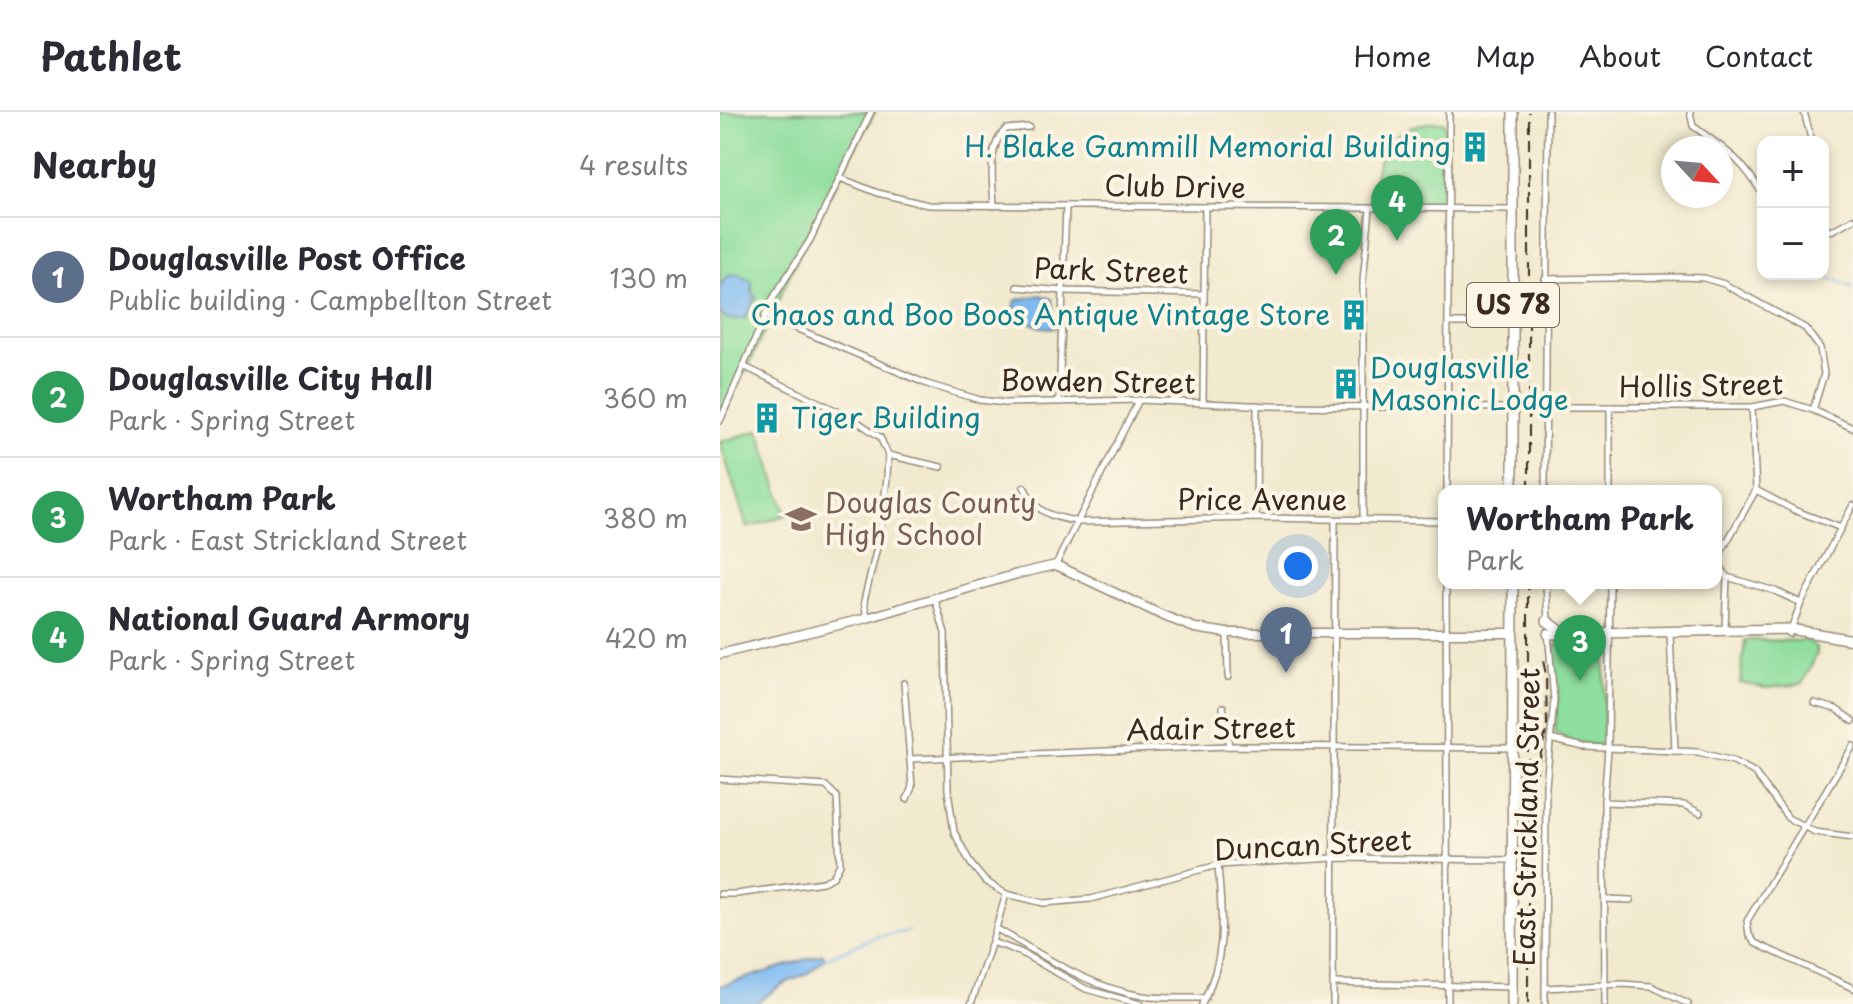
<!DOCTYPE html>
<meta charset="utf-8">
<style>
:root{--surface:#fff;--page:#f7f7f7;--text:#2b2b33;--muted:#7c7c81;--line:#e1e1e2;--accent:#2563eb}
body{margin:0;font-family:"Playpen Sans",sans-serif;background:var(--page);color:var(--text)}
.controls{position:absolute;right:24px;top:24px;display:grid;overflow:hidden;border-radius:16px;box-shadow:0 4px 12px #0003}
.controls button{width:72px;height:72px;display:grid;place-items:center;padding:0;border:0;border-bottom:2px solid var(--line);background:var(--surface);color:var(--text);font:40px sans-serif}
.compass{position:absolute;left:941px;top:24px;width:72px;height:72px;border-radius:50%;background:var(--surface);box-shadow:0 4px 12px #0003;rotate:116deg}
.you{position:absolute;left:578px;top:454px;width:28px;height:28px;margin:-20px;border:6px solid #fff;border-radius:50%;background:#1a73e8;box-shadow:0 0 0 12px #1a73e833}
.badge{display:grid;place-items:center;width:52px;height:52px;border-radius:50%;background:var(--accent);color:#fff;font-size:26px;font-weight:700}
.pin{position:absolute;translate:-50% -66px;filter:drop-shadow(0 2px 4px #0008)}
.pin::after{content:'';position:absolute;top:42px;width:28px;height:24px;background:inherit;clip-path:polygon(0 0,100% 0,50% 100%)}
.popup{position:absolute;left:718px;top:373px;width:284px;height:104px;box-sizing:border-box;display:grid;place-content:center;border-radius:16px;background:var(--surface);filter:drop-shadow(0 2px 6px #0005);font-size:26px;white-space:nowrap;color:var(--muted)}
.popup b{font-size:30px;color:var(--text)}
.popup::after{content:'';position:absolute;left:50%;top:100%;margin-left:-16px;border:16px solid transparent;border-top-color:var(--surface)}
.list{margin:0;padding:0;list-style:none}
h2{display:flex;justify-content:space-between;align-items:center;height:104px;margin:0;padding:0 32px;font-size:34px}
h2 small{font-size:26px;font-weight:400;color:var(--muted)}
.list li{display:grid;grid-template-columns:52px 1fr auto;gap:24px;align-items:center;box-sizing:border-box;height:120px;padding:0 32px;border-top:2px solid var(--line)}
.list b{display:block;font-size:30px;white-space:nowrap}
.list p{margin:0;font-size:26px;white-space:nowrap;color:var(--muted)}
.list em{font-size:26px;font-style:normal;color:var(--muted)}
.map{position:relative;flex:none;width:1133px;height:892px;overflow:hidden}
header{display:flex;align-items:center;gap:48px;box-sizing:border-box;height:112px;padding:0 40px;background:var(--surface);border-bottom:2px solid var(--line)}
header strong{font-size:38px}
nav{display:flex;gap:44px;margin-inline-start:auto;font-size:28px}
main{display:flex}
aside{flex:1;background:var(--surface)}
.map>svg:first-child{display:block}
.green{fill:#8ede9d;stroke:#64845e;stroke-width:2}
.water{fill:#7fbbf2;stroke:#5d7288;stroke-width:2}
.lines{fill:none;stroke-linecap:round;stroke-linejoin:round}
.stream{stroke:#7fbbf2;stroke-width:2}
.minor-casing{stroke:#968a76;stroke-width:8}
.secondary-casing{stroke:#968a76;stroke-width:11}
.primary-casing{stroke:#968a76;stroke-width:12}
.minor{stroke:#fff;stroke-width:5}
.secondary{stroke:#fff;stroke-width:8}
.primary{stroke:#fff;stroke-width:9}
.rail{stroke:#3b2a1e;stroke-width:2;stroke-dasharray:12 6;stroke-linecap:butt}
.labels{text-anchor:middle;stroke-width:8;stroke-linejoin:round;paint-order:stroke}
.shield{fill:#fcf5e5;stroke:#75675a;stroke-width:2}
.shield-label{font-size:26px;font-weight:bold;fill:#3b2a1e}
.culture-label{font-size:28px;fill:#0d838f;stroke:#fcf5e5;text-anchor:end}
.street-label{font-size:28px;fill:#3b2a1e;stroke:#fcf5e5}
.education-label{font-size:28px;fill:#785e54;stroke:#fcf5e5;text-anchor:start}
</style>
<header>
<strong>Pathlet</strong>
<nav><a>Home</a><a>Map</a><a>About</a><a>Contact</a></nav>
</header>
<main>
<aside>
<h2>Nearby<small>4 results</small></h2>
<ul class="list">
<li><span class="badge" style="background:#5c6f8a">1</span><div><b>Douglasville Post Office</b><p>Public building · Campbellton Street</p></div><em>130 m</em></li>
<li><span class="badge" style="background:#2e9e5b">2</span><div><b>Douglasville City Hall</b><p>Park · Spring Street</p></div><em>360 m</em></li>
<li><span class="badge" style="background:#2e9e5b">3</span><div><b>Wortham Park</b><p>Park · East Strickland Street</p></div><em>380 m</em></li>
<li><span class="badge" style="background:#2e9e5b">4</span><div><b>National Guard Armory</b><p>Park · Spring Street</p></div><em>420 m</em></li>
</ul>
</aside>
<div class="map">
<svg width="1133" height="892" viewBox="0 0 1133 892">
<rect width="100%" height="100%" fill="#fcf5e5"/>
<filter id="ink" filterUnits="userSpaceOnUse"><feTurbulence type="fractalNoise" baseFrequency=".0125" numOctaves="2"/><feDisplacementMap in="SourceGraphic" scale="16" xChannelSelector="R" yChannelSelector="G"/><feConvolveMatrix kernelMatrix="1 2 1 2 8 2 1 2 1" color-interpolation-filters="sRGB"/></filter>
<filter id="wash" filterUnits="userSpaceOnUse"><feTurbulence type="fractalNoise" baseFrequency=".006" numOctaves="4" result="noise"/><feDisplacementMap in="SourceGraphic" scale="32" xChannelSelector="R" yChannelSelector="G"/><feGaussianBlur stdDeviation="1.8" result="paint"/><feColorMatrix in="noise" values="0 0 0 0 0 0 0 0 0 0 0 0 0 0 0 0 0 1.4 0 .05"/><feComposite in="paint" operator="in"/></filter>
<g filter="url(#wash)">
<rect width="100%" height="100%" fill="#f2eacf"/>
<!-- green -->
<g class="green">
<path d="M0,0h155l-70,129 -57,127 -25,41 -3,-1z"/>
<path d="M714,10h9l2,5v76l-3,3 -67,-1 -2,-2c0,-44 12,-75 61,-81z"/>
<path d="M39,318l27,85 -39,13 -27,-86z"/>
<path d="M885,525l-1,109c-17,-2 -37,-3 -49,-15l3,-31 -6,-50c10,-17 34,-12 53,-13z"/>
<path d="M1025,528l63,1 8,6 1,7 -15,30 -36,4 -26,-5z"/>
</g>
<!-- water -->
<g class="water">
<path d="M18,162l14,7v11l4,5 -11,22h-17l-8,-6v-28l9,-10z"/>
<path d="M320,183l12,4 3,29 -15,-1 -24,-11 -2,-7 2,-9z"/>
<path d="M103,842l2,5 -18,15 -24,10 -28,20h-35v-18z"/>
</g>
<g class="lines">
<!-- stream -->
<g class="stream">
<path d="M1102,162l31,14"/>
<path d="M105,847l50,-22 34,-6"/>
</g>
</g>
</g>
<g filter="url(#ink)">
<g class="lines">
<!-- minor casing -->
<g class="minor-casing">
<g id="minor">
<path d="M970,0l3,14c33,24 49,33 70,69"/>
<path d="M1084,0l8,30"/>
<path d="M120,66l38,15 50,12 584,4"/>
<path d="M274,94c-1,-25 -8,-59 12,-77l23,-2"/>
<path d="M1103,120l10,-2 20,-11"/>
<path d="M825,167l137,-2 22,1 20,6 81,44 15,20 4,26 -11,36"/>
<path d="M297,175l46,4 141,3"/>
<path d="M45,203l162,69 53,16 25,3 134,-3 132,6 242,2"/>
<path d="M729,211h63"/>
<path d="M25,255l107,51 28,19 8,18 -1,23 -7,57 -16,66 3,17"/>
<path d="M339,290l7,-196"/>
<path d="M483,291l2,-196"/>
<path d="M826,295h206l32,-6 29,9 40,18"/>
<path d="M1032,295l4,83 -37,66 2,11 6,10 48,14 26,12"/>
<path d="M0,309l52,-121 38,-60 61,-128"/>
<path d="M168,343l53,12"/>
<path d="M304,375c14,28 26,29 56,35l176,-4 188,3"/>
<path d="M1036,378l38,20 47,18"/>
<path d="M727,379l2,-379"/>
<path d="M825,379l3,-379"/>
<path d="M890,379v-84"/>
<path d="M536,406l1,-113"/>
<path d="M643,407v-238l7,-72"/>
<path d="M336,452l83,-164"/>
<path d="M726,471l2,421"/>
<path d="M826,471l2,39"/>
<path d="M215,487l10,34 3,157 6,42 17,32 14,17 21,13 38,9 47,-4 127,-34 115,-7 179,2"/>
<path d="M1005,517l2,-52"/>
<path d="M507,521l1,44"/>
<path d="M950,521l5,118"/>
<path d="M1069,522l12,-31 52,-98"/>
<path d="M184,571l8,104 -5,12"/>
<path d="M1094,591l22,6 17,12"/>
<path d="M503,595l6,39"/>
<path d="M830,627l34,8 114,5 35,9 21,11 34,46 27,14 38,5"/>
<path d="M1133,634l-106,175 2,14 6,8 98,45"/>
<path d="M190,647l319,-13 283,2"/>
<path d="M0,667l106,7 11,11 3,67 -7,13 -10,5 -87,12h-16"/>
<path d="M884,690l80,3 16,8"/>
<path d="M885,787l26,1"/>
<path d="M277,817c46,26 92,59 146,67 20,3 41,2 62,2"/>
<path d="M272,830l28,10 66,37 54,15"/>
<path d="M613,871l178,4"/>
<path d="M825,876l78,-4 28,2 37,18"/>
<path d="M251,892l21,-62 14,-48"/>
<path d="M482,892c26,-48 20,-87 16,-139"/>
<path d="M613,892l2,-483"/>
<path d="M825,892l1,-218 8,-86 -6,-68"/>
<path d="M885,892l-1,-202 4,-53 2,-166"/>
</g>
</g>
<!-- secondary casing -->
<g class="secondary-casing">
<path id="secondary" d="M0,542l147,-36 150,-44 39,-9 108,51 31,12 32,5h287"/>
</g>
<!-- primary casing -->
<g class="primary-casing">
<g id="primary">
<path d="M793,0v379"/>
<path d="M827,509l17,12"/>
<path d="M828,522l242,-5 63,11"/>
<path d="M792,892l1,-421"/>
</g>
</g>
<!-- minor -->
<use href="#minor" class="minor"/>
<!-- secondary -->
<use href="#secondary" class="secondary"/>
<!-- primary -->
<use href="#primary" class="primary"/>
<!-- rail -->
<g class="rail">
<path d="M809,379v-379"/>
<path d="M815,667l12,-52 -1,-52 -4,-20"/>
<path d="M808,892v-421"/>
</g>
</g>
</g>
<!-- icons -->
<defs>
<g id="building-bare" transform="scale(2.4)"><path d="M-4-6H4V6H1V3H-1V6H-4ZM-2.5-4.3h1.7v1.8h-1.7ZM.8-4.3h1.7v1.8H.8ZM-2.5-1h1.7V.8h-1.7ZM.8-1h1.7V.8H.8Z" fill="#0f9aa8" stroke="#fcf5e5" stroke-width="2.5" paint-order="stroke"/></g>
<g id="school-bare" transform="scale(2.4)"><path d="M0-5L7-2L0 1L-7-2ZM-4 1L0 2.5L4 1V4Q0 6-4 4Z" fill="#8d6e63" stroke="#fcf5e5" stroke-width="2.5" paint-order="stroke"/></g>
</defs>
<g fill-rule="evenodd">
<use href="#building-bare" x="755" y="35"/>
<use href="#building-bare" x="634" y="203"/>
<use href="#building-bare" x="626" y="272"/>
<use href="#building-bare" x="47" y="306"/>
<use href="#school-bare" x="81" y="407"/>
</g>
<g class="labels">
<!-- shield labels -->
<rect class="shield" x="747" y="171" width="92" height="44" rx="6"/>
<g class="shield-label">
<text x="793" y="202">US 78</text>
</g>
<!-- culture labels -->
<g class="culture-label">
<text x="731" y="45">H. Blake Gammill Memorial Building</text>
<text x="610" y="213">Chaos and Boo Boos Antique Vintage Store</text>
<text x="650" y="266" text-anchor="start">Douglasville<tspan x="650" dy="32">Masonic Lodge</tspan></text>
<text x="71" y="316" text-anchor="start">Tiger Building</text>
</g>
<!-- street labels -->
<g class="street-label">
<text transform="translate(455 75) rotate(1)" y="10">Club Drive</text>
<text transform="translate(391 159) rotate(2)" y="10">Park Street</text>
<text transform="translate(378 270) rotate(1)" y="10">Bowden Street</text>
<text transform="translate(981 274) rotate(-1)" y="10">Hollis Street</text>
<text x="542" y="398">Price Avenue</text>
<text transform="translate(491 617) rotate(-1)" y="10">Adair Street</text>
<text transform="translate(807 705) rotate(-89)" y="10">East Strickland Street</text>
<text transform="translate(593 733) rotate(-3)" y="10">Duncan Street</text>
</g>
<!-- education labels -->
<g class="education-label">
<text x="105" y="401">Douglas County<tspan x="105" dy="32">High School</tspan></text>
</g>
</g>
</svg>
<div class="controls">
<button>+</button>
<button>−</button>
</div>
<svg class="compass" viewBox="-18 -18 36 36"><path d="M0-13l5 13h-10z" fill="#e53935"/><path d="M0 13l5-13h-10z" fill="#7c7c81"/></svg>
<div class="you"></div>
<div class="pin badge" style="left:566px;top:561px;background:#5c6f8a">1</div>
<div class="pin badge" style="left:616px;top:163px;background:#2e9e5b">2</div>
<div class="pin badge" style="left:860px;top:569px;background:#2e9e5b">3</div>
<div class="popup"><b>Wortham Park</b>Park</div>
<div class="pin badge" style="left:677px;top:129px;background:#2e9e5b">4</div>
</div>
</main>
